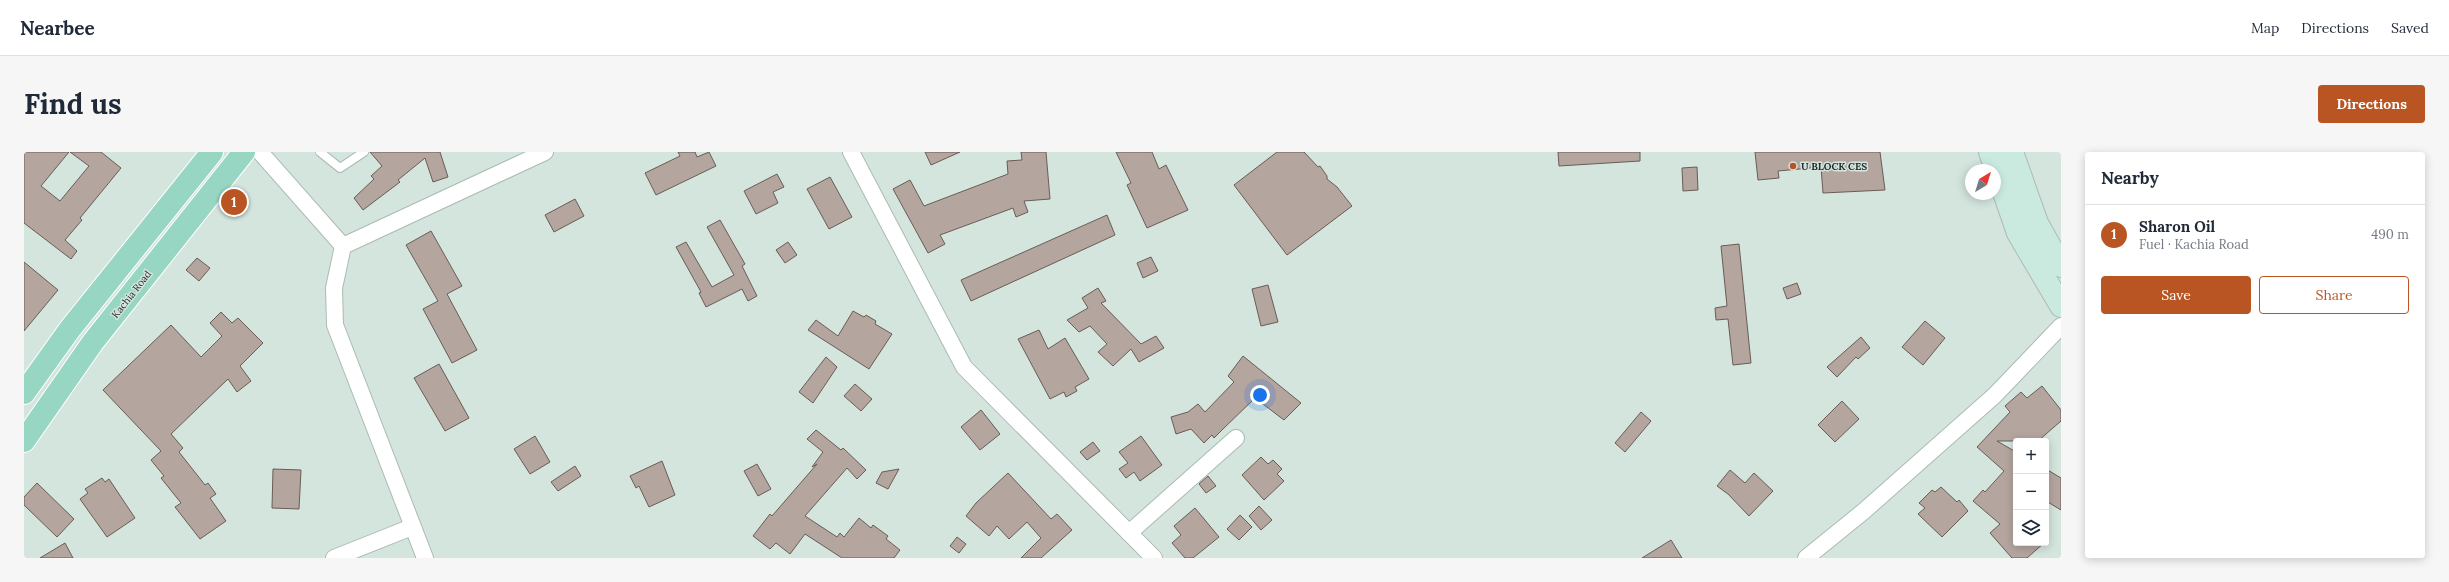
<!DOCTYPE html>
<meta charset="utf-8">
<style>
:root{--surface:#fff;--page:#f6f6f7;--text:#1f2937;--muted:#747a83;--line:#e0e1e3;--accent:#b95523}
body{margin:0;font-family:Lora,serif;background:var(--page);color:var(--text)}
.controls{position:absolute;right:12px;bottom:12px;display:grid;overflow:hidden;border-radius:4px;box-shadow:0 2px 10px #0003}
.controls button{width:36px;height:36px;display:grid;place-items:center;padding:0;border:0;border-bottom:1px solid var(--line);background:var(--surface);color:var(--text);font:20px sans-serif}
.compass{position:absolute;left:1941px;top:12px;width:36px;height:36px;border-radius:50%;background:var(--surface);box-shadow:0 2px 10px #0003;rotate:38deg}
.you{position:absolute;left:1236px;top:243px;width:14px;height:14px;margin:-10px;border:3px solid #fff;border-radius:50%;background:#1a73e8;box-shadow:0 0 0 6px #1a73e833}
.badge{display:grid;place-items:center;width:26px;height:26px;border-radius:50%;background:var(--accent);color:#fff;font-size:13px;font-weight:700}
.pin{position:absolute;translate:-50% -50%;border:2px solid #fff;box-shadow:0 1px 4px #0006}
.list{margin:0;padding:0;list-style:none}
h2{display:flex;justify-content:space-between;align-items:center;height:52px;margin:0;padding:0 16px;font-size:17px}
h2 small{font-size:13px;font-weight:400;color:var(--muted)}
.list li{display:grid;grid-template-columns:26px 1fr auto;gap:12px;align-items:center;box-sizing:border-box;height:60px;padding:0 16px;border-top:1px solid var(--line)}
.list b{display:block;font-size:15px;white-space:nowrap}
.list p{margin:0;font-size:13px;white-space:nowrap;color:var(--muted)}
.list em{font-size:13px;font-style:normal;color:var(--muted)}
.actions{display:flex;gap:8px;padding:12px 16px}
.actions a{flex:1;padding:9px 0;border:1px solid var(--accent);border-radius:4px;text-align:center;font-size:14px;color:var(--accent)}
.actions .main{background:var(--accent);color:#fff}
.icon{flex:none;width:22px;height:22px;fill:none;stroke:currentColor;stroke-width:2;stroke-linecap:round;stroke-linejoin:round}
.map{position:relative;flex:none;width:2037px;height:406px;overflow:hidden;border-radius:4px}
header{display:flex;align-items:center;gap:24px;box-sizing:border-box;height:56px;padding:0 20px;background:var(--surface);border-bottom:1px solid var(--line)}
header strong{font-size:19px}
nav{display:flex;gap:22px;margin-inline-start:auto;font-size:14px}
.intro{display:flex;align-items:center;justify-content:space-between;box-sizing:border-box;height:96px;padding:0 24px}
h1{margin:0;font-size:28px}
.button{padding:10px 18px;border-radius:4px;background:var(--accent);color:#fff;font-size:14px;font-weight:700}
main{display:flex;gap:24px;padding:0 24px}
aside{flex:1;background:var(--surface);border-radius:4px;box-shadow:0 2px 10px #0003}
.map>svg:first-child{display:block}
.building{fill:#b4a59f;stroke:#695c56}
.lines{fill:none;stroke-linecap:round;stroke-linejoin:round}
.lane-casing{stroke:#abbbb4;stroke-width:10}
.street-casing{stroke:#abbbb4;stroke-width:18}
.secondary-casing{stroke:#abbbb4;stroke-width:24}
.primary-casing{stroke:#fff;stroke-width:24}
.lane{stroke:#fff;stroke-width:8}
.street{stroke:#fff;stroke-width:16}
.secondary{stroke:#caeae0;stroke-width:22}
.primary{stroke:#96d6c2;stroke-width:22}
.poi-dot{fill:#b95523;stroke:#d4e5de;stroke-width:1.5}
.labels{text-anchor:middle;stroke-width:3;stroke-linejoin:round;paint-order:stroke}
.poi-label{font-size:10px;font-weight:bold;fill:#262c2a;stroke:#d4e5de;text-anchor:start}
.street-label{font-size:10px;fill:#262c2a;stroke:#d4e5de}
</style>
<header>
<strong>Nearbee</strong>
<nav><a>Map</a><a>Directions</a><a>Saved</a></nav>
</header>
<div class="intro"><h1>Find us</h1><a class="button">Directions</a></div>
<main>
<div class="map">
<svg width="2037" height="406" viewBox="0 0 2037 406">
<rect width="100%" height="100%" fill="#d4e5de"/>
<!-- building -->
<g class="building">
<path d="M0,0h45l-28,34 19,15 29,-35 -19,-14h31l20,16 -41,50 2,2 -17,20 12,11 -6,8 -47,-36z"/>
<path d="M346,0h70l8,25 -15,5 -8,-24 -27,22 2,2 -37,28 -9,-12 20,-19 -3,-3 11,-10z"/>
<path d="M654,0h17l2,5 12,-5 7,14 -60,29 -11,-22 35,-17z"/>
<path d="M901,0h35l-29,13z"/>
<path d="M997,0h25l4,47 -26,2 4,11 -12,5 -3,-9 -73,27 5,9 -17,9 -35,-64 17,-9 14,26 84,-32 -1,-13 15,-1z"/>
<path d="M1092,0h36l7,17 7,-4 22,45 -41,18 -20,-43 4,-2z"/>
<path d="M1253,0h27l14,15 2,-1 7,10v3l10,8 15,19 -65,49 -53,-70z"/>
<path d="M1534,0h82v9l-81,5z"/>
<path d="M1731,0h125l5,38 -62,3 -2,-26 -43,4 1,7 -21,2z"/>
<path d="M1673,15l1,23 -15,1 -1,-23z"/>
<path d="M753,22l7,13 -11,5 5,11 -22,11 -12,-23z"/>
<path d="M806,25l22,40 -23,12 -22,-40z"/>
<path d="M551,47l9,17 -30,16 -9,-17z"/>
<path d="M1083,63l8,20 -144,66 -10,-21z"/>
<path d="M696,68l25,44 -3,2 15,30 -9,5 -6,-12 -36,18 -7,-14 2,-1 -25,-45 10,-5 26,45 22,-12 -27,-48z"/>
<path d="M407,79l31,55 -15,8 30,56 -25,13 -29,-54 15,-8 -32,-56z"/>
<path d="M764,90l9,13 -12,8 -9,-13z"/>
<path d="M1715,92l12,119 -18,2 -5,-46 -12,1 -1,-12 12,-2 -6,-60z"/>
<path d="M1127,105l7,14 -15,7 -6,-15z"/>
<path d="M173,106l13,10 -11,13 -13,-11z"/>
<path d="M0,110l34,28 -34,41z"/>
<path d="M1773,131l4,11 -14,5 -4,-11z"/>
<path d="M1244,133l10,37 -17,4 -9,-37z"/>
<path d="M1074,136l8,13 -5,2 40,41 15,-8 8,12 -25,14 -8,-13 -18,17 -15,-14 9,-8 -17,-18 -11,6 -12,-12 21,-12 -6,-10z"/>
<path d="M829,159l11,6 2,-2 10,6 -1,3 17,10 -23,35 -61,-39 8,-10 22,16z"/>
<path d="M197,160l11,11 6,-5 25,25 -23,23 11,15 -14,11 -9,-13 -57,55 12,14 -4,4 26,33 3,-2 8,11 -6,4 16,23 -26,18 -25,-32 6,-4 -20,-25 3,-2 -13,-16 10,-9 -58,-61 68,-65 30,32 21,-21 -12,-13z"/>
<path d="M1901,169l20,17 -22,27 -21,-18z"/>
<path d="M1015,178l9,19 17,-11 24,41 -14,8 2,4 -11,6 -2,-5 -14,7 -32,-60z"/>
<path d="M1837,185l9,11 -12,11 -2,-2 -19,20 -10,-10z"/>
<path d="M1219,204l58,47 -17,17 -29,-22 -33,32 -8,8 -2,-3 -8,8 -13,-14 -15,5 -5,-17 17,-5 10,-8 7,8 29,-30 -6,-6z"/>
<path d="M802,205l11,10 -24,36 -14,-11z"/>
<path d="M415,212l30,54 -24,13 -31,-53z"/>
<path d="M831,232l17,15 -11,12 -17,-15z"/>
<path d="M2018,234l19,24v11l-23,20h-41l19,11v91h28l-17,15h-15l-22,-25 10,-9 -27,-23 10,-11 2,2 19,-21 -27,-24 33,-35 -5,-6 16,-14 6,6z"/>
<path d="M1818,249l17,18 -24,23 -17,-17z"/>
<path d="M957,258l19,24 -20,16 -19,-23z"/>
<path d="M1617,260l10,9 -26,31 -10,-9z"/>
<path d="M792,278l25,20 2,-2 23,22 -9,9 -10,-11 -42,48 32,21 3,-4 4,4 15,-19 12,10 2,-3 15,11 -2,3 14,11 -6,8h-52l-37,-24 -15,20 -14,-11 -6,6 -17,-13 17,-22 2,2 45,-52 -5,3 11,-15 -16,-13z"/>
<path d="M511,284l15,26 -20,12 -16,-25z"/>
<path d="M1117,284l21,29 -22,16 -6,-9 -8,6 -7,-9 9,-6 -9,-11z"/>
<path d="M1069,290l7,9 -13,9 -7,-8z"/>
<path d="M1237,305l7,7 5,-4 9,9 -5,5 7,7 -20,19 -22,-25z"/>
<path d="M638,309l13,34 -26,12 -10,-21 -3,2 -6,-12z"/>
<path d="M733,312l14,25 -13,7 -14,-25z"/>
<path d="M551,314l6,10 -23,15 -7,-9z"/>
<path d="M249,317l28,1 -2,39 -27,-1z"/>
<path d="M875,317l-11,20 -12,-6 6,-11z"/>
<path d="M2022,317l15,9v32l-15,-9z"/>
<path d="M1706,318l15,13 9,-10 19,18 -24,25 -21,-22 -11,-8z"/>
<path d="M984,321l43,46 6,-5 15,16 -31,28h-20l20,-20 -14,-16 -18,17 -12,-13 -8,10 -23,-20 10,-13z"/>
<path d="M1184,324l8,10 -10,7 -7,-9z"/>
<path d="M78,326l3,4 4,-3 26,39 -28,19 -27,-38 8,-6 -3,-4z"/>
<path d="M13,331l37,36 -17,18 -33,-32v-8z"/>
<path d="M1917,335l16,15 2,-2 9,11 -26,26 -24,-23 7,-6 -6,-5 13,-13 3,2z"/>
<path d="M1235,354l13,14 -11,10 -12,-14z"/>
<path d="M1171,356l24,29 -26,21h-8l-13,-15 9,-8 -7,-9z"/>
<path d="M1216,363l12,12 -13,13 -12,-11z"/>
<path d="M933,385l9,7 -7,9 -9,-7z"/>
<path d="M1647,388l11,18h-40z"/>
<path d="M41,391l8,15h-33z"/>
</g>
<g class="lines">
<!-- lane casing -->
<g class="lane-casing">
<path id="lane" d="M296,0l20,16 24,-16"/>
</g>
<!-- street casing -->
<g class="street-casing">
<g id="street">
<path d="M236,0l83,94 -9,42 1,37 90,233"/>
<path d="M827,0l113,215 190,191"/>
<path d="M319,94l202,-94"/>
<path d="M1105,381l107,-95"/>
<path d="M310,406l78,-31"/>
<path d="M1782,406l58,-47 131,-116 66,-69"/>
</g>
</g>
<!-- secondary casing -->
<g class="secondary-casing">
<g id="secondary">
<path d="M1966,0l28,81 43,73"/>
<path d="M1988,0l25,71 24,43"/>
</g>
</g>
<!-- primary casing -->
<g class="primary-casing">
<g id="primary">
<path d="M0,241l46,-64 142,-177"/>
<path d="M0,289l69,-99 151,-190"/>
</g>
</g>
<!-- lane -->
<use href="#lane" class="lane"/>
<!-- street -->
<use href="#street" class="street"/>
<!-- secondary -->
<use href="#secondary" class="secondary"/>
<!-- primary -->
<use href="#primary" class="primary"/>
</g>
<!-- markers -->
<circle class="poi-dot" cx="1769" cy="14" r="4"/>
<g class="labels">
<!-- poi labels -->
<g class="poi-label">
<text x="1777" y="18">U BLOCK CES</text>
</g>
<!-- street labels -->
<g class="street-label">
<text transform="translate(107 142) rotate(-52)" y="4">Kachia Road</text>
</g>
</g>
</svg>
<div class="controls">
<button>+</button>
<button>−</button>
<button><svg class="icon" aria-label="layers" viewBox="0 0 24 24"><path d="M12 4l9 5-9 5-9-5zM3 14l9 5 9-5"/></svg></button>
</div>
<svg class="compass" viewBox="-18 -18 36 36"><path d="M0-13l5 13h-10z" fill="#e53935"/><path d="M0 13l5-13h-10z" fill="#747a83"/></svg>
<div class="you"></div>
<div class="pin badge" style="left:210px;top:50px">1</div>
</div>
<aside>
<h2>Nearby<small></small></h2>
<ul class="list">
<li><span class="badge">1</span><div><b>Sharon Oil</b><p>Fuel · Kachia Road</p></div><em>490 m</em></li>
</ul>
<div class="actions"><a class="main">Save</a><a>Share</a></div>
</aside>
</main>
